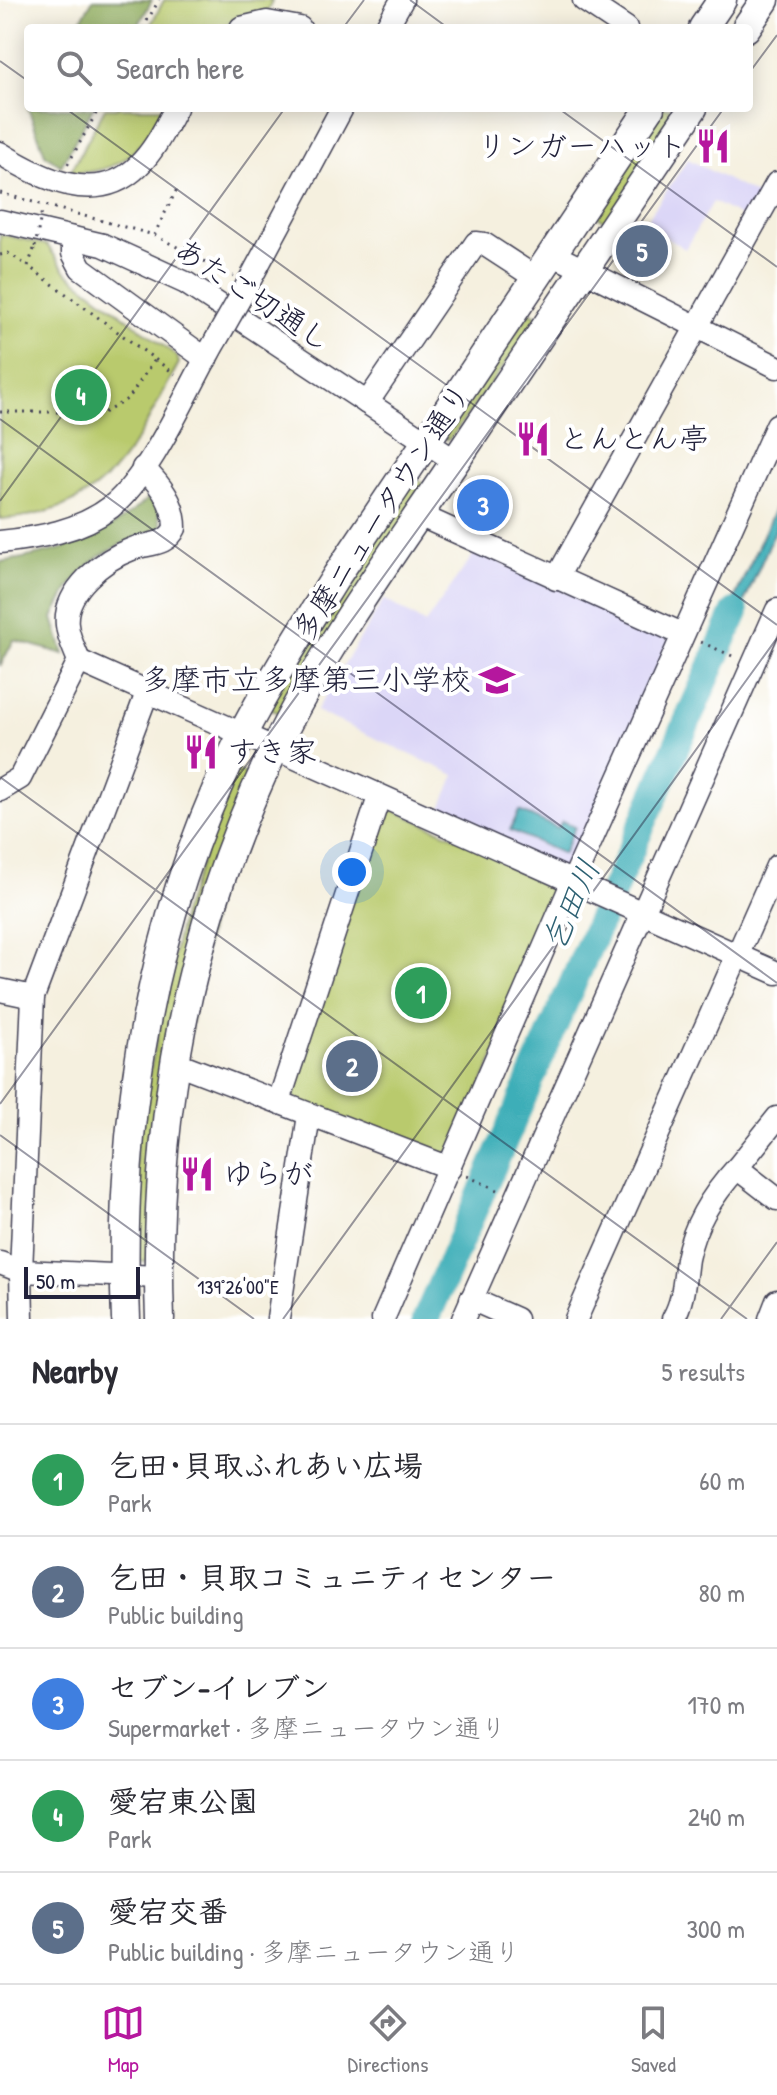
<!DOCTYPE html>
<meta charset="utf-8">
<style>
:root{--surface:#fff;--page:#f7f7f7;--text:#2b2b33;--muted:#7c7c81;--line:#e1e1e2;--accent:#b5179e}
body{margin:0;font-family:"Patrick Hand","Klee One",sans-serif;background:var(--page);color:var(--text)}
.scale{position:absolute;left:24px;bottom:20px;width:116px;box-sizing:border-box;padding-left:8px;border:4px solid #22223b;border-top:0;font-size:22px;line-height:28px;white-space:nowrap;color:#22223b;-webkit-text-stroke:6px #fff;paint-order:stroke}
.you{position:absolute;left:352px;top:872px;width:28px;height:28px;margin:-20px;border:6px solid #fff;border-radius:50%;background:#1a73e8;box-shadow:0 0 0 12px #1a73e833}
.badge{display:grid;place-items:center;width:52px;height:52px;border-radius:50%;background:var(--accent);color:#fff;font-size:26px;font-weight:700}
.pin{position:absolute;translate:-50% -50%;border:4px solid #fff;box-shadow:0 2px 8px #0006}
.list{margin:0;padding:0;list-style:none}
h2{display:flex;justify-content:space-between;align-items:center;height:104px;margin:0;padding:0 32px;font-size:34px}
h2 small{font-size:26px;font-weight:400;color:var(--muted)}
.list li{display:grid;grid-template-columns:52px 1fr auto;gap:24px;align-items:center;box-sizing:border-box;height:112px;padding:0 32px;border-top:2px solid var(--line)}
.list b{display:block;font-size:30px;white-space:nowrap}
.list p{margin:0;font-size:26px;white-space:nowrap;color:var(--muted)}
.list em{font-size:26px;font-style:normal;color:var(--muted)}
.icon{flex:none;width:44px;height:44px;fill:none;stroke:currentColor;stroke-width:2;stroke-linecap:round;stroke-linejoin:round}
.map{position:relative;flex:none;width:777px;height:1319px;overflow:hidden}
.search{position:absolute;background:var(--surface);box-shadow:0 4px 20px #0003;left:24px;right:24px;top:24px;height:88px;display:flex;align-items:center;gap:20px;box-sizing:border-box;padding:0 28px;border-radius:8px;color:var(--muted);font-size:30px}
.sheet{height:664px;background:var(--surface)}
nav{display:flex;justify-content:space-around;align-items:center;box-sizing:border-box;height:112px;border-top:2px solid var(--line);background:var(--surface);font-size:22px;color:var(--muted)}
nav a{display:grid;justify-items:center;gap:4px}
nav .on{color:var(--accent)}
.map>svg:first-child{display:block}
.built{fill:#dbd6f7}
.green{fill:#b9ca6d;stroke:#6e7654;stroke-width:2}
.forest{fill:#92ae60;stroke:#5a684e;stroke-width:2}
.water{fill:#3daeb8;stroke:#30687a;stroke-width:2}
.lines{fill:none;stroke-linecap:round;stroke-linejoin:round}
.river{stroke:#3daeb8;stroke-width:28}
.minor-casing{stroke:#424154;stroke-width:25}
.major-casing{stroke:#424154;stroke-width:31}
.path{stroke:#424154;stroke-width:3;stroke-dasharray:2 6;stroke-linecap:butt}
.minor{stroke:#fff;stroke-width:22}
.major{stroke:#fff;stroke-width:28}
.minor-bridge-casing{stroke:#424154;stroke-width:25;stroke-linecap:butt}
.path-bridge{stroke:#424154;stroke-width:3;stroke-dasharray:2 6;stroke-linecap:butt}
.minor-bridge{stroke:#fff;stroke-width:22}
.ticks{fill:none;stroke:#22223b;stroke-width:2;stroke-opacity:0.45}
.labels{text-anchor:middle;stroke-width:8;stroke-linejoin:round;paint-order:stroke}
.poi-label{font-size:30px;fill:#22223b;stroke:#fff;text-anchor:start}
.street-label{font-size:30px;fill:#22223b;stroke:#fff}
.water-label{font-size:32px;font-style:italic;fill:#2e6173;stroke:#fff}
.ticks-label{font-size:20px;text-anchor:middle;fill:#22223b;stroke:#fff;stroke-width:8;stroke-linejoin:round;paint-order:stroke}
</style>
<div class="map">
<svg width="777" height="1319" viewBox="0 0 777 1319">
<rect width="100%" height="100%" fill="#fff"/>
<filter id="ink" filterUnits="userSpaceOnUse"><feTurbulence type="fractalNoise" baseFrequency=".0125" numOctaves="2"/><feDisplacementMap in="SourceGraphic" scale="16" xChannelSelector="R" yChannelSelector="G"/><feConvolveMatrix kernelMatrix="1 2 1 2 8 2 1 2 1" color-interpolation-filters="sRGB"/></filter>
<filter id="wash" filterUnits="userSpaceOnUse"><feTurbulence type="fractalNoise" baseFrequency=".006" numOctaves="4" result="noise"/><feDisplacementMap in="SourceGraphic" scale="32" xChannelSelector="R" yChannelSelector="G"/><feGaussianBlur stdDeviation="1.8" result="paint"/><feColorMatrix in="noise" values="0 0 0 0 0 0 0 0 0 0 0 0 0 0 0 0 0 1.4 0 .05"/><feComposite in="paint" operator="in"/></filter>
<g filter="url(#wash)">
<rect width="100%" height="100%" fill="#f5f0df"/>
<!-- built -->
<g class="built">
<path d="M688,159l74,39 -12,23 -37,-19 -28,47 -41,-25z"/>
<path d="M476,551l191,86 5,11 -99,218 -9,6 -126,-57 17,-40 -139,-64 68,-112 41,25z"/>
</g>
<!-- green -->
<g class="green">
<path d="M164,0h108l-4,11 -26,5 -22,12h-71z"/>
<path d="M105,108h59c-25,44 -42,65 -94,65z"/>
<path d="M658,108h24l-76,114 -17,-12z"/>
<path d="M0,234l47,11 20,28 110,83 2,7c-47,86 -69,150 -179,156z"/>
<path d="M530,312l9,6 -87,118 -4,4 -4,-2z"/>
<path d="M414,477l15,11 -145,228 -16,-9z"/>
<path d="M236,770l17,7 -28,67 -78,417 -11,1v-121l46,-227z"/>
<path d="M391,809l165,72 9,16 -112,253 -16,6 -141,-56 -7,-11 88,-274z"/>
</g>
<!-- forest -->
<g class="forest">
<path d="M93,0h59l-15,28h-61z"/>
<path d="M28,108h65l-32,58 -16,-12z"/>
<path d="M150,497l8,11 4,20c-56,21 -83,32 -109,90l11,36 -50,-14 -14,26v-104c63,-10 102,-22 150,-65z"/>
</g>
<!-- water -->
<g class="water">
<path d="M777,504v23l-53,121 -9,-6z"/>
<path d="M519,811l39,17 4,-7 13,6 -12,27 -53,-24z"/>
</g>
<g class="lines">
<!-- river -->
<path class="river" d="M426,1319l309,-707"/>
</g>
</g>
<g filter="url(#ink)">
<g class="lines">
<!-- minor casing -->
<g class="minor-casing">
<g id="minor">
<path d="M584,0l42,28"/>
<path d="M241,28l26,-6 33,6"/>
<path d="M386,28l16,-28"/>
<path d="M0,153c40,25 97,54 138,13 17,-16 27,-38 38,-58"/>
<path d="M0,221l103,24 83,38 269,178"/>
<path d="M73,238v15l8,15 125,91"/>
<path d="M552,254l225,113"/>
<path d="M245,289l97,-181"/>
<path d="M367,403l109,-160 8,1 52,34"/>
<path d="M419,515l263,119"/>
<path d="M0,542c38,-4 80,-11 111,-35 42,-34 77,-119 105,-167"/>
<path d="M556,579l221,-396"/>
<path d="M79,661l698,312"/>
<path d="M0,790l20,-12 59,-117c-4,-11 -11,-24 -12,-36 -4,-34 37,-66 65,-76 16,-6 35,-3 43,-21 0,-24 -14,-43 -32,-60"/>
<path d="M0,990l33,7"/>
<path d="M174,1062l276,106"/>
<path d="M279,1101l100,-304"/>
<path d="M777,1118l-40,50 40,31"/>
<path d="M0,1263l21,8 138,6"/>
<path d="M471,1299l45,20"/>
<path d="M22,1319l-1,-48 12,-274 114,-304"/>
<path d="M278,1319l31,-204"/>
<path d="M383,1319l190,-438 204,-456"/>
<path d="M463,1319l314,-709"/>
<path d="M576,1319l201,-453"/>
<path d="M673,1319c11,-19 11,-39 14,-60 7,-36 26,-65 50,-91"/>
<path d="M770,1319l7,-18"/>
</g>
</g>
<!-- major casing -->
<g class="major-casing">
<g id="major">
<path d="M703,28l19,-28"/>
<path d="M746,28l19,-28"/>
<path d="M126,1319c-9,-199 25,-404 115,-582 29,-56 63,-109 96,-162l313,-467"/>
<path d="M160,1319c-8,-196 27,-390 113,-567 53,-110 128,-210 196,-311 75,-111 149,-222 224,-333"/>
</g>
</g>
<!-- path -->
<g class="path">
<path d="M143,28l16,-28"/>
<path d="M68,164l31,-56"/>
<path d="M0,193l154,42 79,41"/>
<path d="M154,235l24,-48"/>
<path d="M34,249l-6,17 147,108"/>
<path d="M0,255l8,-2 20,13"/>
<path d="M0,412h106l23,-14 25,-38"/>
<path d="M701,642l36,16"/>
<path d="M467,1176l33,15"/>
</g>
<!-- minor -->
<use href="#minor" class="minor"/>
<!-- major -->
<use href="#major" class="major"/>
<!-- minor-bridge casing -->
<g class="minor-bridge-casing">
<path id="minor-bridge" d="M216,340l29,-51"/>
</g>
<!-- path-bridge -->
<path class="path-bridge" d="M35,247l7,-37"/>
<!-- minor-bridge -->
<use href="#minor-bridge" class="minor-bridge"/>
</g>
</g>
<!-- ticks -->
<path class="ticks" d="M410,0l38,28M343,28l21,-28M0,61l28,20M749,73l28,-38M65,108l712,517M558,108l219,159M0,419l777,564M0,501l285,-393M0,777l747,542M0,1104l724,-996M0,1135l254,184M283,1319l494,-681M721,1319l56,-77"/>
<!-- icons -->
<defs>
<g id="restaurant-bare" transform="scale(2.76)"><path d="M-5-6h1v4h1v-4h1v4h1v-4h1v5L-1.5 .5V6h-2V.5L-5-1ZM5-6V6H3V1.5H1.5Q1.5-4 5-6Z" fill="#b5179e" stroke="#fff" stroke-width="2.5" paint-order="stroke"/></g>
<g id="school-bare" transform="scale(2.76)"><path d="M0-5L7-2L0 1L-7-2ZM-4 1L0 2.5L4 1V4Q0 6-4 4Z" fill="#b5179e" stroke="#fff" stroke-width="2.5" paint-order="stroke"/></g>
</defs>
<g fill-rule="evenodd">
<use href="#restaurant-bare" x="713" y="146"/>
<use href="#restaurant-bare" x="533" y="439"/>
<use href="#school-bare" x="497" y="680"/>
<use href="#restaurant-bare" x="201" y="752"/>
<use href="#restaurant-bare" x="197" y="1174"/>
</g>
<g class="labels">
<!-- poi labels -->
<g class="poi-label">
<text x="687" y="156" text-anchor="end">リンガーハット</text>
<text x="559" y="449">とんとん亭</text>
<text x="471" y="690" text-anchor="end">多摩市立多摩第三小学校</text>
<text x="227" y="762">すき家</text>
<text x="223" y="1184">ゆらが</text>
</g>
<!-- street labels -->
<g class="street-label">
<text transform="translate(253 295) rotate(33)" y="10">あたご切通し</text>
<text transform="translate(382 512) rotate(-57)" y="10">多摩ニュータウン通り</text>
</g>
<!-- water labels -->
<g class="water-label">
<text transform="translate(571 905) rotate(-66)" y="11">乞田川</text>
</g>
</g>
<g class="ticks-label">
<text x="238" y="1294">139°26'00"E</text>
</g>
</svg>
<div class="scale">50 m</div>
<div class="you"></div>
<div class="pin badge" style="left:421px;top:993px;background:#2e9e5b">1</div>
<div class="pin badge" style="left:352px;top:1066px;background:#5c6f8a">2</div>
<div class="pin badge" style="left:483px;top:505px;background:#3f7fe0">3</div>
<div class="pin badge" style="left:81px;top:395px;background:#2e9e5b">4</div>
<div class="pin badge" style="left:642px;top:251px;background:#5c6f8a">5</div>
<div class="search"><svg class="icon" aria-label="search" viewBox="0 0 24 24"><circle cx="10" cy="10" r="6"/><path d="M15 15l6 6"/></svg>Search here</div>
</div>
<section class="sheet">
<h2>Nearby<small>5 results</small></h2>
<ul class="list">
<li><span class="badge" style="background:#2e9e5b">1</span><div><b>乞田･貝取ふれあい広場</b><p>Park</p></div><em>60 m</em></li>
<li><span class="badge" style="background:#5c6f8a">2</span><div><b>乞田・貝取コミュニティセンター</b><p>Public building</p></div><em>80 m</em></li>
<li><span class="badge" style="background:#3f7fe0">3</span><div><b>セブン-イレブン</b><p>Supermarket · 多摩ニュータウン通り</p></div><em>170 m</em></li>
<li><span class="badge" style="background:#2e9e5b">4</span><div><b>愛宕東公園</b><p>Park</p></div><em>240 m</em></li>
<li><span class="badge" style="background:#5c6f8a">5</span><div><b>愛宕交番</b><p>Public building · 多摩ニュータウン通り</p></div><em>300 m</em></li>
</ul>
</section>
<nav>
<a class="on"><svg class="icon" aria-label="map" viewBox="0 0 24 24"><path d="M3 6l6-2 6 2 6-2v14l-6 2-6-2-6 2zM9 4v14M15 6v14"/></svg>Map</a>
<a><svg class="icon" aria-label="directions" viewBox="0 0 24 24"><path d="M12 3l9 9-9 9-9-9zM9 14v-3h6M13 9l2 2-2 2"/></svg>Directions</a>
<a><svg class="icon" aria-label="saved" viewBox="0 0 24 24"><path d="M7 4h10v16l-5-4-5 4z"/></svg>Saved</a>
</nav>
